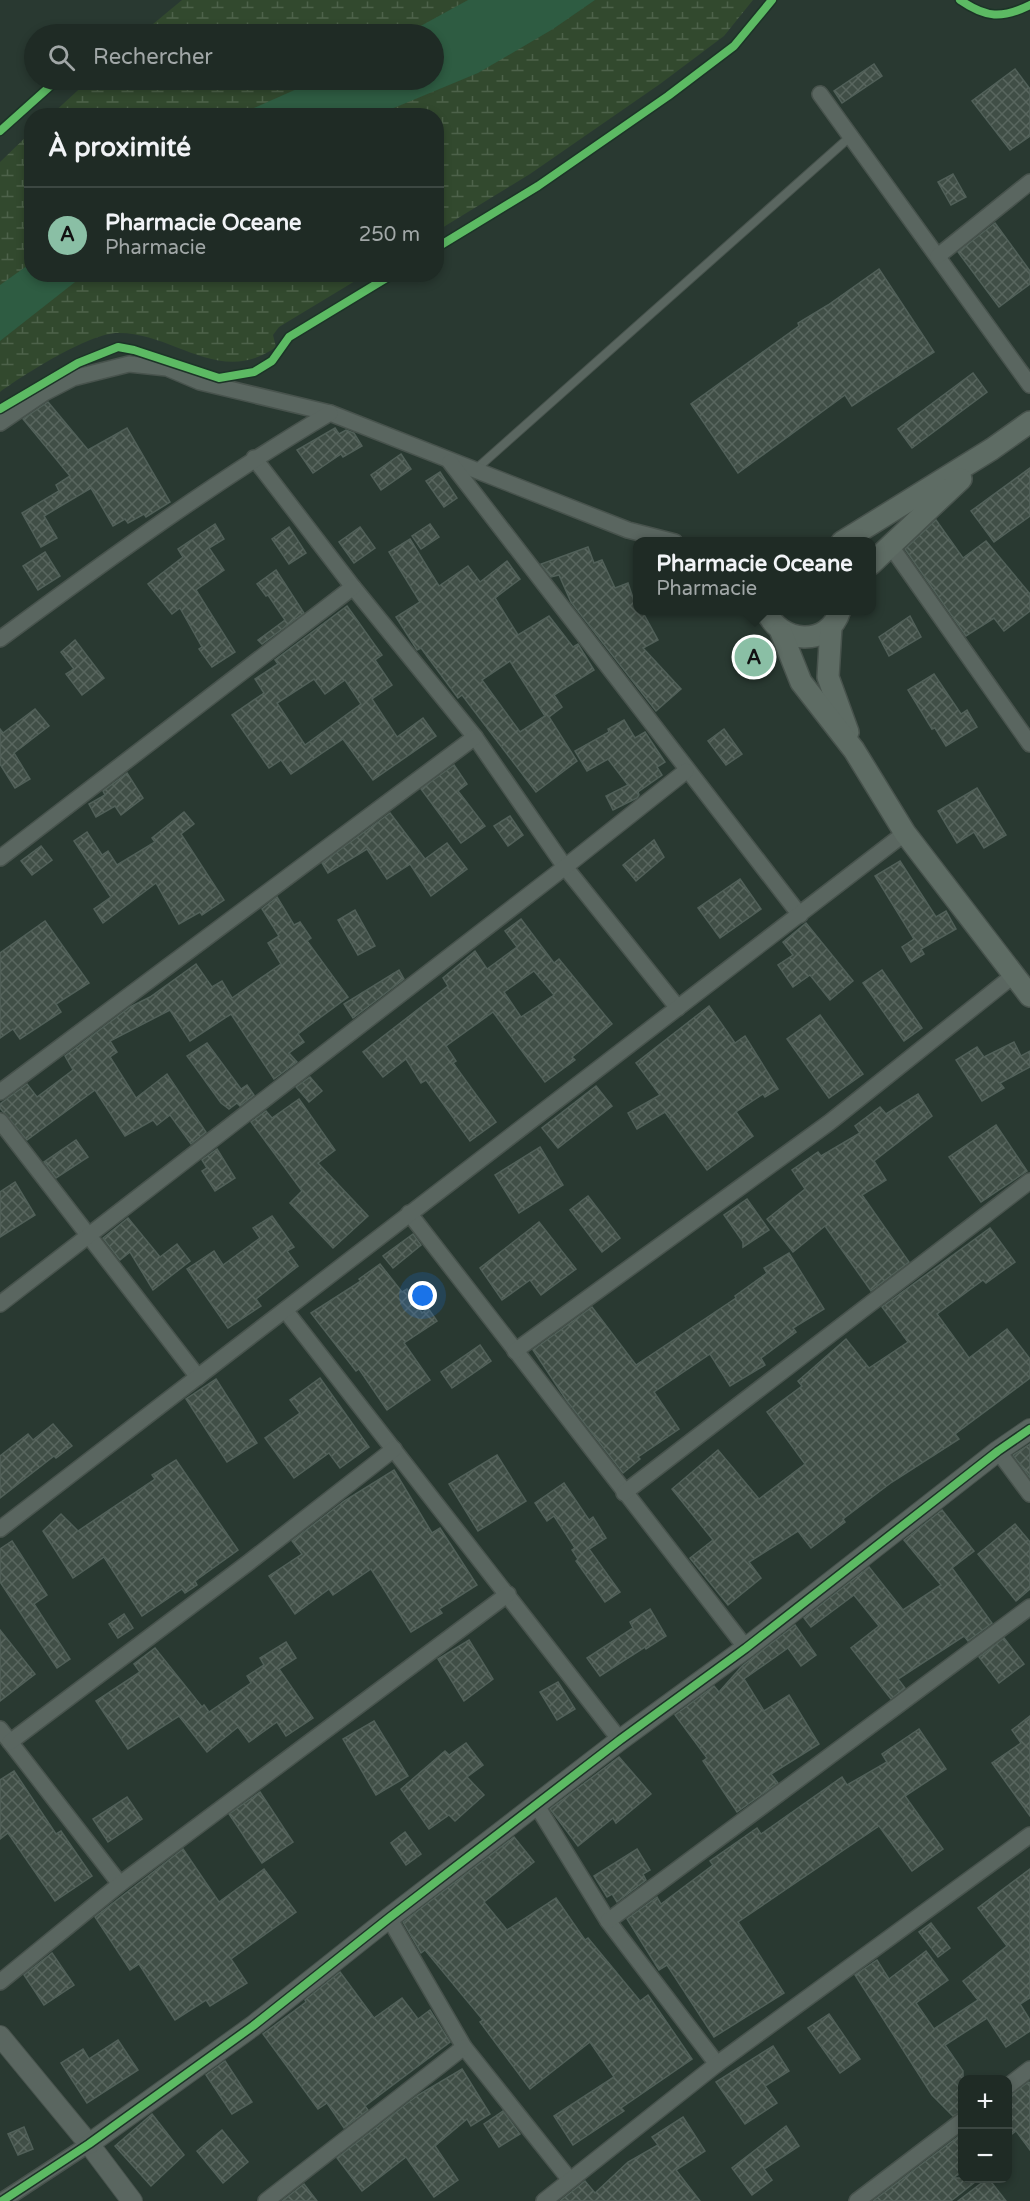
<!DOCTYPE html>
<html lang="fr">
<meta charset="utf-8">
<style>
:root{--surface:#1f2b25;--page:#2c3732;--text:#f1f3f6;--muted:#a1a7a7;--line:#3c4742;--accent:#8abfa5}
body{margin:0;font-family:"Varela Round",sans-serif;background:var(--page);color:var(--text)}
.controls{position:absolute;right:18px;bottom:18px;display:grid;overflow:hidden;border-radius:12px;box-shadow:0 3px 9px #0003}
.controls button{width:54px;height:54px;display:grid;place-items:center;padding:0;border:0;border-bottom:2px solid var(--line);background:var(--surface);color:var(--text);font:30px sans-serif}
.you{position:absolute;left:423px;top:1296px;width:21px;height:21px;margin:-15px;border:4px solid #fff;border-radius:50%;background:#1a73e8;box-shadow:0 0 0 9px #1a73e833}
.badge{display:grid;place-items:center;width:39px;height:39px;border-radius:50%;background:var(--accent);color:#111;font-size:20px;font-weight:700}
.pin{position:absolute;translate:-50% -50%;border:3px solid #fff;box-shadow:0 2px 6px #0006}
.popup{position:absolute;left:633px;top:537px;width:243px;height:78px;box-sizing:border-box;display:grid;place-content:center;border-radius:12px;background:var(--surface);filter:drop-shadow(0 2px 4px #0005);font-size:20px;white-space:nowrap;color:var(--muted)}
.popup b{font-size:22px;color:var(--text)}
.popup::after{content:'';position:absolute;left:50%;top:100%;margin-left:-12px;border:12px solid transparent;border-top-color:var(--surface)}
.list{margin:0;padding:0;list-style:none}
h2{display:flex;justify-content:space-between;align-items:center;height:78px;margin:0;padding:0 24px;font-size:26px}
h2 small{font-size:20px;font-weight:400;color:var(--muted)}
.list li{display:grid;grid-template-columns:39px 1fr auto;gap:18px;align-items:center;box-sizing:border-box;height:96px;padding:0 24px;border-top:2px solid var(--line)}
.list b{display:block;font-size:22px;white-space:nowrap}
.list p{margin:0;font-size:20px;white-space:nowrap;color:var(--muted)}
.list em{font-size:20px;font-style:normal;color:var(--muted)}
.icon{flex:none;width:33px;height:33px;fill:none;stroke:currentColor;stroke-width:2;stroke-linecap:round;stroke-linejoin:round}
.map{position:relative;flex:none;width:1030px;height:2201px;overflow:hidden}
.search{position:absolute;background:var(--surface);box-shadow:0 3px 9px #0003;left:24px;top:24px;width:420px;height:66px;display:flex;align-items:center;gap:15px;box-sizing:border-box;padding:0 21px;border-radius:33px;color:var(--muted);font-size:22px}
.panel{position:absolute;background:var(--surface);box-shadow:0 3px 9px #0003;left:24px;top:108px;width:420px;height:174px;border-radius:24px}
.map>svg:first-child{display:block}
.wetland{fill:url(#wetland-marsh)}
.water{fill:#2e5c42}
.building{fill:url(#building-cross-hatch);stroke:#516059;stroke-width:1.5;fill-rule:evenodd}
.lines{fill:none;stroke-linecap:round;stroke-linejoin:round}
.service-casing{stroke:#48534d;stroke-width:10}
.minor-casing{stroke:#48534d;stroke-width:18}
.tertiary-casing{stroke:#48534d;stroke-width:22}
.secondary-casing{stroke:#48534d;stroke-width:24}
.service{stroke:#5a6660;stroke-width:8}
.minor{stroke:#5a6660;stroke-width:15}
.tertiary{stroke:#5a6660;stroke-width:20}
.secondary{stroke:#5e6c64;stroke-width:21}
.cycleway-casing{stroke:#1c3427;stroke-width:11}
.cycleway{stroke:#5cba63;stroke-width:8}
</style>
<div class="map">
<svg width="1030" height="2201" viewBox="0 0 1030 2201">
<defs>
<pattern id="wetland-marsh" width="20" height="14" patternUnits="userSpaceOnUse" patternTransform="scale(1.5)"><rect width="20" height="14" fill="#32492e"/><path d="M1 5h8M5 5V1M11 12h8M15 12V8" fill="none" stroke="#4d624a"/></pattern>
<pattern id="building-cross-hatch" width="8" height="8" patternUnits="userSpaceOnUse" patternTransform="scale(1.5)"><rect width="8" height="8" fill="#404e46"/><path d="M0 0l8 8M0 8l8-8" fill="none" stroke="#59665f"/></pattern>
</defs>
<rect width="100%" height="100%" fill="#293931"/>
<!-- wetland -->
<g class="wetland">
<path d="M182,0h571l-29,36 -64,48 -130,90 -93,57 -1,-115h-386l39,-36h345v-46h-293z"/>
<path d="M31,132l1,142 333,1 -86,52 -6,8 3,12c-56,40 -101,-14 -157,-14 -28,-1 -96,42 -119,59v-230z"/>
</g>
<!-- water -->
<g class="water">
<path d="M468,0h127l-42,29 -75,44 -101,42h-139l79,-35h117v-46h-28z"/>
<path d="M31,263l1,11 52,1 -84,66v-56z"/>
</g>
<!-- building -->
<g class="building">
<path d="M874,64l8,12 -40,27 -8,-12z"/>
<path d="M1015,69l15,20v47l-20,14 -38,-49z"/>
<path d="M953,174l13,23 -15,8 -13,-23z"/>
<path d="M995,223l35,48v13l-31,23 -41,-55z"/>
<path d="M879,269l55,83 -82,54 -7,-11 -107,78 -47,-69 108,-78 -1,-3 30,-18z"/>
<path d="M973,373l14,19 -75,56 -14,-19z"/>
<path d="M48,402l40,48 39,-22 43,74 -24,15 -2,-3 -16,9 -3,-4 -12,7 -22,-38 -47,28 13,22 -16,9 -19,-34 37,-22 -3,-6 14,-9 -47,-57z"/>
<path d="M335,428l4,6 7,-4 8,3 8,13 -19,11 -2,-3 -28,19 -16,-23z"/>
<path d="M401,454l10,15 -30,21 -10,-15z"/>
<path d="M1030,468v48l-36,26 -23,-31z"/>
<path d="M440,472l17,26 -13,9 -18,-26z"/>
<path d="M936,520l27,38 23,-17 44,53v17l-26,20 -10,-13 -28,18 -61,-87z"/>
<path d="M215,524l9,15 -15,9 15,22 -28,20 39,62 -23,15 -13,-18 3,-2 -22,-39 -8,6 -24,-30 35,-27 -5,-8z"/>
<path d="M430,524l9,13 -18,12 -9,-13z"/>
<path d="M289,527l17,26 -17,11 -17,-25z"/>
<path d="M360,527l15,21 -21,15 -15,-21z"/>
<path d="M410,539l29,47 29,-20 12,16 27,-21 13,18 -25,19 23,37 31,-19 24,31 5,-3 16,26 -40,25 8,12 -13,10 28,44 -41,31 -74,-97 -4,3 -37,-50 -4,2 -21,-33 24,-15 -31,-50zM510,661l35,55 -25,16 -38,-52z"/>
<path d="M588,547l6,16 8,-3 13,28 13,-5 9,27 5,1 16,29 -15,8 38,41 -25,22 -85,-109 -12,-27 -8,2 -10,-13z"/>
<path d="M45,552l15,24 -22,14 -15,-24z"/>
<path d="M276,570l28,43 -42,31 -4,-4 27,-20 -17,-25 -2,1 -9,-12z"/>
<path d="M347,606l35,49 -7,5 17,25 -20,14 25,38 26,-19 13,18 -63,44 -30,-41 -52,35 -10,-14 -12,8 -37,-53 32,-22 -9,-14 23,-15 -3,-4zM314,679l11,15 20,-14 16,24 -56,41 -28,-42z"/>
<path d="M910,616l11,21 -32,19 -10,-19z"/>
<path d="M75,640l29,38 -22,17 -16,-21 8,-5 -13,-17z"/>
<path d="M934,674l27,40 6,-4 10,17 -31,19 -11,-18 -3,1 -24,-39z"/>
<path d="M35,709l14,17 -35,27 16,26 -15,9 -15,-24v-35l3,4z"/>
<path d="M624,720l11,18 10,-6 20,30 -8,5 5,8 -24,17 1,3 -2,3 -24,12 -7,-14 22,-11 -20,-26 -21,12 -12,-20 34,-19 -1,-3z"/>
<path d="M724,729l18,25 -16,11 -18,-24z"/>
<path d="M454,765l13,19 -9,7 27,35 -24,17 -40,-54z"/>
<path d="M127,773l16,25 -22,17 -6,-9 -19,11 -7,-13 16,-9 -2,-4z"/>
<path d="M977,788l29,47 -22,13 -10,-16 -17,11 -19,-32z"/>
<path d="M184,812l10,12 -13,10 43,66 -22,15 -2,-3 -21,12 -23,-41 -53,40 -9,-14 17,-12 -37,-56 13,-9 15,23 6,-4 9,14 38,-23 -3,-4z"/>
<path d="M390,813l35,46 22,-16 20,26 -36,27 -21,-32 -23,15 -20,-30 -39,24 -6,-10z"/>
<path d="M510,816l13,19 -15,11 -14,-20z"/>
<path d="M654,840l10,17 -28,24 -13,-16z"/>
<path d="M41,846l11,14 -20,15 -11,-14z"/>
<path d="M900,861l36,56 10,-6 10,18 -35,20 3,5 -13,8 -9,-15 12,-8 -39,-63z"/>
<path d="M740,879l21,30 -41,29 -22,-30z"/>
<path d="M277,897l17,28 6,-3 11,16 -4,3 41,56 -50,37 6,8 -15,11 8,9 -23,17 -43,-65 -41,27 -20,-31 -60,31 7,11 -7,5 26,41 31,-24 39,58 -15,12 -21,-29 -13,10 -4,-5 -28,16 -30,-46 -68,50 -27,-32v-4l27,-20 10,13 36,-27 -8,-14 65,-49 20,-10 46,-33 16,23 10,-6 10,17 49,-34 -13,-21 11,-7 -17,-27z"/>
<path d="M355,910l20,36 -17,9 -20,-35z"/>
<path d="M521,919l33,44 5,-4 53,65 -40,33 3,3 -30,22 -52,-70 -47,34 10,15 -3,2 43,59 -26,19 -44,-61 -5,3 -15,-24 -23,18 -20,-25 85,-66 -5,-8 32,-27 12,18 30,-22 -12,-16zM534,971l20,24 -33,22 -17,-25z"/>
<path d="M45,921l44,62 -33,21 5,8 -41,27 -7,-10 -13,9v-85z"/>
<path d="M806,923l47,58 -23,19 -20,-25 -17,12 -15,-22 15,-10 -10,-13z"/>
<path d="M399,970l5,9 -51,39 -9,-14z"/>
<path d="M882,970l40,58 -18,13 -41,-58z"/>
<path d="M709,1006l26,37 10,-7 33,53 -13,8 -2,-3 -27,18 17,24 -46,34 -42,-58 -28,17 -9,-16 32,-18 -24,-32z"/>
<path d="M820,1015l43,59 -34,24 -42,-59z"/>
<path d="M1014,1042l7,14 9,-5v16l-30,16 4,5 -22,13 -26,-41 21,-13 7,10z"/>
<path d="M207,1043l34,46 6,-4 7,10 -14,11 -3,-3 -8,6 -8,-6 -34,-47z"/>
<path d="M310,1077l12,14 -13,11 -13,-15z"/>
<path d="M596,1086l16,20 -54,42 -16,-20z"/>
<path d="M918,1094l14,22 -58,45 12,19 -24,15 47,67 -38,29 -46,-65 -32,26 -26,-33 38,-30 -13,-19 26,-18 3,4 39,-23 -5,-7 25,-19 6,7z"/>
<path d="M299,1099l36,51 -17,13 50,53 -35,32 -43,-45 12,-12 -51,-69 15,-11 6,7z"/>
<path d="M996,1125l31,46 -46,31 -32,-45z"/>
<path d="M76,1140l12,17 -32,21 -12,-16z"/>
<path d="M540,1147l23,38 -44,28 -24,-38z"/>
<path d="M217,1149l18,29 -20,13 -13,-20 5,-3 -5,-8z"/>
<path d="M15,1182l20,33 -35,22v-45z"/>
<path d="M588,1196l32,42 -18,14 -32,-42z"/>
<path d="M747,1199l22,31 -26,17v-5l-19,-27z"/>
<path d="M272,1216l22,31 -7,4 11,15 -42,33 5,7 -33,22 -41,-59 27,-18 9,14 37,-27 -7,-10z"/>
<path d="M128,1218l32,39 17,-13 13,17 -37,29 -23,-38 -10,8 -17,-22z"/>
<path d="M539,1222l37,47 -35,26 -11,-15 -28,20 -22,-32z"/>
<path d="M990,1228l25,34 -29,21 -3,-3 -46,34 32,44 38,-29 23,30v19l-75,56 4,5 -67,43 -49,37 2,3 -34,26 -13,-17 -49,31 12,16 -33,27 -38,-47 23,-18 -41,-51 46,-39 41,49 46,-35 -38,-52 35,-26 -4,-5 48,-42 23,29 39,-26 -26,-35z"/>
<path d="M413,1234l8,11 -28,23 -10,-12z"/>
<path d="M789,1253l35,56 -31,19 3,4 -35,26 4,7 -35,21 -20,-32 -56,38 25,37 -41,28 2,2 -17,14 -56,-72 -34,-51 59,-43 44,58 100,-67 -1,-2 32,-23 -3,-5z"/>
<path d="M380,1264l22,28 5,-3 15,24 6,-5 9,13 -33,22 26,37 -43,30 -28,-41 -3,2 -45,-58 50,-32 -2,-2z"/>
<path d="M480,1345l11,16 -39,27 -11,-16z"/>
<path d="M320,1378l49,69 -29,21 -11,-15 -35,25 -29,-40 35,-25 -10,-13z"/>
<path d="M216,1379l41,64 -30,19 -41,-63z"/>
<path d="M53,1424l19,22 -16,12 -2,-2 -54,42v-42l28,-22 5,6z"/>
<path d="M1030,1444v34l-17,-23z"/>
<path d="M497,1455l29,46 -48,30 -29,-47z"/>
<path d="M176,1460l62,90 -43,31 2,4 -12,8 -3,-4 -40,27 -38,-59 -31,21 -30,-47 18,-17 17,17 77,-52 -3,-4z"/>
<path d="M394,1470l38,63 8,-5 37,57 -38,24 3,4 -31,19 -40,-63 -38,26 -4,-6 -34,25 -26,-38 33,-22 -10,-13 52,-40z"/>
<path d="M564,1483l25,37 4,-3 13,21 -17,11 31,43 -15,10 -29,-41 2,-2 -6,-9 3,-2 -21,-32 -7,5 -12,-18z"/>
<path d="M942,1510l32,41 -22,17 40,55 -24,18 -4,-5 -66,43 7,9 -14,11 -40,-51 28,-22 -25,-31 -43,32 -7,-9 65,-51 34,43 38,-25 -37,-45z"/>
<path d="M1015,1524l15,18v47l-14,12 -38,-47z"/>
<path d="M12,1541l35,54 -13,9 36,55 -13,9 -57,-86v-33z"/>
<path d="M650,1609l16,27 -20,13 -1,-2 -45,29 -13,-18 46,-30 -3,-6z"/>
<path d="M124,1614l9,14 -15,10 -9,-14z"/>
<path d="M795,1625l21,30 -15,11 -13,-18 -44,31 20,32 25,-16 30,49 -48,30 7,9 -41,29 -34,-51 4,-3 -32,-43 39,-29 5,6 23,-26z"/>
<path d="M0,1630l35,44 -35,27z"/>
<path d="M1004,1638l20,26 -25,19 -20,-26z"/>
<path d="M469,1640l24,39 -29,22 -26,-42z"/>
<path d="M286,1642l10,16 -17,11 34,49 -27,18 -9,-14 -28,20 -11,-15 -31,25 -28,-36 -51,33 -32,-48 44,-29 -6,-8 21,-16 47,59 2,-2 5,7 42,-29 -4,-7 17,-11 -4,-7z"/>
<path d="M558,1682l17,27 -18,11 -17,-28z"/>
<path d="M1030,1716v100l-38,-53 29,-20 -9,-13z"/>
<path d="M374,1721l34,55 -32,19 -33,-56z"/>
<path d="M919,1729l27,40 -41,27 38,53 -31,22 -33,-45 -141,96 46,71 -70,44 -47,-72 -8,5 -32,-51 30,-22 4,7 52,-39 -3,-4 47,-33 4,6 81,-57 5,8 40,-23 -5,-8z"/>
<path d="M466,1743l17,22 -16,12 17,18 -29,26 -6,-6 -20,14 -28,-40 44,-38 4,4z"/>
<path d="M619,1757l32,37 -35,29 -3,-5 -35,28 -28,-37z"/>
<path d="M14,1771l42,63 5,-3 31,45 -37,25 -47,-68 -8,6v-59z"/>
<path d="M260,1792l33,50 -31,21 -33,-49z"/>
<path d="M127,1797l15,22 -34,23 -15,-23z"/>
<path d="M405,1832l16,22 -15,11 -15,-22z"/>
<path d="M514,1837l20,25 -50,40 23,28 49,-32 29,42 3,-2 52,63 8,-6 44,64 -71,49 3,3 -51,34 -19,-29 60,-39 -24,-35 -60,47 -50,-67 3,-2 -58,-70 -4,3 -18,-31z"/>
<path d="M183,1849l36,53 45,-33 32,43 -65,47 16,24 -37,23 -4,-6 -31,20 -36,-56 -9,6 -35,-53z"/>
<path d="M637,1849l13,21 -7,4 3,6 -29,22 -5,-8 -5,3 -13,-21z"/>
<path d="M1030,1869v129l-10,6 10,16v11l-24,16 -19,-29 -42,27 18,26v40l-10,5 -21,-21 -77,-120 22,-15 12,19 37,-28 22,29 -32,23 18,26 44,-29 -15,-19 44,-35 -29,-38z"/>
<path d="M931,1923l19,25 -12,9 -19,-25z"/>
<path d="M52,1953l22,32 -30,20 -20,-30z"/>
<path d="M340,1972l34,46 28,-20 16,21 12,-9 20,32 -85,64 3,4 -24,18 -17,-25 -9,6 -55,-75 43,-32 -1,-2z"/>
<path d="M829,2014l31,45 -20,14 -32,-45z"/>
<path d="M118,2040l20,30 -51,33 -26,-40 22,-14 6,10z"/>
<path d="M773,2046l16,25 -24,15 12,17 -32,21 -29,-42z"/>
<path d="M225,2061l27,41 -20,12 -26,-39z"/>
<path d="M462,2069l28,45 -19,12 -4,-7 -32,27 23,34 -24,17 -28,-40 -44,34 -25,-33 81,-63z"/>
<path d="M1029,2082l1,1v67l-14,-19 -8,6v-41z"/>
<path d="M503,2111l17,23 -21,13 -15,-23z"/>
<path d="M152,2114l32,41 -33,31 -36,-40z"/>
<path d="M683,2117l22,34 -29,19 24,31h-140l25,-20 10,12 33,-31 30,-17 -6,-8z"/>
<path d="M786,2126l13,20 -35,23 8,11 -20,15 -20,-27z"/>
<path d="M24,2127l9,22 -15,6 -10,-21z"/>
<path d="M222,2130l26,32 -25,21 -26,-32z"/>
<path d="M963,2133v38l-10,7h27l-29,23h-78z"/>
<path d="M988,2178l18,23h-48z"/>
<path d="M304,2184l13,17h-35z"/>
</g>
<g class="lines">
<!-- service casing -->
<g class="service-casing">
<path id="service" d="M475,470l376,-334"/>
</g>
<!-- minor casing -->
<g class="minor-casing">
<g id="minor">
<path d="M820,94l210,291"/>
<path d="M938,256l92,-74"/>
<path d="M0,423l44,-30 29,-15 56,-14 38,4 33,14 130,31 298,117 47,12"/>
<path d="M254,458l99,129 122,150 90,130 113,141"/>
<path d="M450,462l350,453"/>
<path d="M890,545l140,199"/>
<path d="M0,639c107,-79 215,-158 330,-226"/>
<path d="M0,858l353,-271"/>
<path d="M0,1092l475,-355"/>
<path d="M0,1121l198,256"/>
<path d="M409,1213l337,435"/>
<path d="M0,1304l565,-437 121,-96"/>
<path d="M285,1310l335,430"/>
<path d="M515,1351l315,-229 184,-147"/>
<path d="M998,1451l32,43"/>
<path d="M624,1493l406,-312"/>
<path d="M0,1529l905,-696"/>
<path d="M0,1729l120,155"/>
<path d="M10,1742l238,-179 146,-114"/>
<path d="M537,1806l71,115 109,143"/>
<path d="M389,1918l75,129 106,133"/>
<path d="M608,1921l422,-314"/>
<path d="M0,1982l120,-98 388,-290"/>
<path d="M1008,2086l22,-17"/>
<path d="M2,2201l87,-57"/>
<path d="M266,2201l198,-154"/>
<path d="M544,2201l173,-137 313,-229"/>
<path d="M857,2201l105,-80"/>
</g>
</g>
<!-- tertiary casing -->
<g class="tertiary-casing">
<g id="tertiary">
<path d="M0,2036l89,108 43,57"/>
<path d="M89,2144l164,-118 136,-108 231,-178 126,-92 252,-197 32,-22"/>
</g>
</g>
<!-- secondary casing -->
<g class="secondary-casing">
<g id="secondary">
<path d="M842,542l150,-93 38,-27"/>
<path d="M871,564l90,-85"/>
<path d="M766,610c13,34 63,38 74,0"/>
<path d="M831,627l-3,50 20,55"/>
<path d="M781,632l20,50 53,68 51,83 125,163"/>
</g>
</g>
<!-- service -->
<use href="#service" class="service"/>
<!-- minor -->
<use href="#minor" class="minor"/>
<!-- tertiary -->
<use href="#tertiary" class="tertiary"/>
<!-- secondary -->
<use href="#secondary" class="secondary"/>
<!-- cycleway casing -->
<g class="cycleway-casing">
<g id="cycleway">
<path d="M960,0c26,18 42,19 70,5"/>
<path d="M0,131l57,-51"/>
<path d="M436,248l102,-62 130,-90 66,-50 38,-46"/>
<path d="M0,409l78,-46 40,-16 16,3 85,28 35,-6 18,-11 17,-24 104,-63"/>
<path d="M2,2201l87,-57 164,-118 136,-108 231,-178 126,-92 252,-197 32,-22"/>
</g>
</g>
<!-- cycleway -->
<use href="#cycleway" class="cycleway"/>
</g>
</svg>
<div class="controls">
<button>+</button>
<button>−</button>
</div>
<div class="you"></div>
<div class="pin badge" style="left:754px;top:657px">A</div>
<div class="popup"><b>Pharmacie Oceane</b>Pharmacie</div>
<div class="search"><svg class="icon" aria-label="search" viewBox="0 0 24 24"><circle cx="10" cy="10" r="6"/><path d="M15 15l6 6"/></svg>Rechercher</div>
<section class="panel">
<h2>À proximité<small></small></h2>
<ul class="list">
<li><span class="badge">A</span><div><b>Pharmacie Oceane</b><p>Pharmacie</p></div><em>250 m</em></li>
</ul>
</section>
</div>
